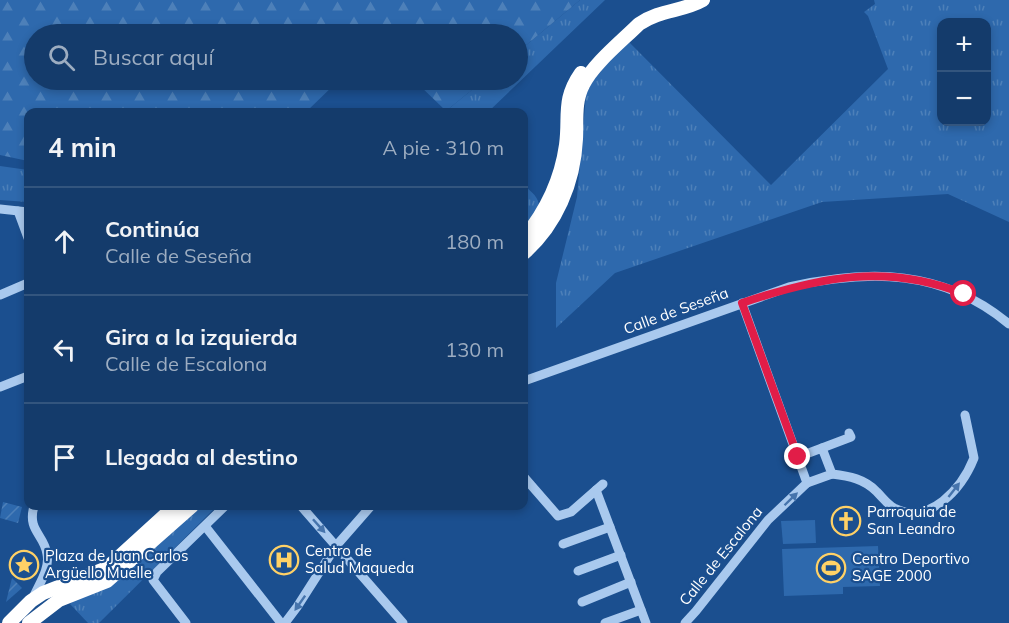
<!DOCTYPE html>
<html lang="es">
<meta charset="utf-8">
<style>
:root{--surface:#143b6b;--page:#214673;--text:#f1f3f6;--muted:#9dadc1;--line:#33557e}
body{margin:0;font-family:Mulish,sans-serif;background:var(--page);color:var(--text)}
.controls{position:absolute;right:18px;top:18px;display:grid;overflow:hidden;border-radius:12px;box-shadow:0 3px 9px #0003}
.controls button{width:54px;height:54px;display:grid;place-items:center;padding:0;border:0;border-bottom:2px solid var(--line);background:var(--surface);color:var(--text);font:30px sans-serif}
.stop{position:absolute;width:18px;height:18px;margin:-14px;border:4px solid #e11d48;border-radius:50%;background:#fff}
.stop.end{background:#e11d48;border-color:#fff;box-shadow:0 2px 6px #0008}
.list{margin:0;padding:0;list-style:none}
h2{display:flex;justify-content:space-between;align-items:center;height:78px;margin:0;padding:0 24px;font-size:26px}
h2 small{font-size:20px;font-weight:400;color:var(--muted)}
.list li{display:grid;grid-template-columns:39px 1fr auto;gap:18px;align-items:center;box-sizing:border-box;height:108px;padding:0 24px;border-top:2px solid var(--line)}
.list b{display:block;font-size:22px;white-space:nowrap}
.list p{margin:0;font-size:20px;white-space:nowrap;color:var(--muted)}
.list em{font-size:20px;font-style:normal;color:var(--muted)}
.icon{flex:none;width:33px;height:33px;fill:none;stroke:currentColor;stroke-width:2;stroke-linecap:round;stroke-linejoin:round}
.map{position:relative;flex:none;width:1009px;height:623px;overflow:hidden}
.search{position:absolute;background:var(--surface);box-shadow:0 3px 9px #0003;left:24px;top:24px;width:504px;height:66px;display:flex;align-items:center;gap:15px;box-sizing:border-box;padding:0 21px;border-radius:33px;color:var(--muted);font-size:22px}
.panel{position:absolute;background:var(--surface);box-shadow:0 3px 9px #0003;left:24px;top:108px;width:504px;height:402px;border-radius:12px}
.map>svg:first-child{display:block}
.grass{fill:url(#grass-tufts);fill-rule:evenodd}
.forest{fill:url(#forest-firs)}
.garden{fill:url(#garden-furrows)}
.pitch{fill:#2e69ad}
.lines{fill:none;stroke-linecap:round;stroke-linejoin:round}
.minor{stroke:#a9c9ee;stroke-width:9}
.highway{stroke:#fff;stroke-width:14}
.oneway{fill:#4674ac}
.route{stroke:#e11d48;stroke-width:8}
.labels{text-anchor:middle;stroke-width:4.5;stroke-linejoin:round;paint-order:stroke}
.street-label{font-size:15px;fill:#fff;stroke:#1b4f8f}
.poi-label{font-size:15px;fill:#fff;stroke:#1b4f8f;text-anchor:start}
</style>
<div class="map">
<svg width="1009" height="623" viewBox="0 0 1009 623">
<defs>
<pattern id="grass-tufts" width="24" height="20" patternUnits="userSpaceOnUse" patternTransform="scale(1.5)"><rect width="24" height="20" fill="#2e69ad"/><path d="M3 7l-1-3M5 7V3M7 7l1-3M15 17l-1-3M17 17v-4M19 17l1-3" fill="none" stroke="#4d80b9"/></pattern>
<pattern id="forest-firs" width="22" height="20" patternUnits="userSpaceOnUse" patternTransform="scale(1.5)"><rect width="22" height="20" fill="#2e69ad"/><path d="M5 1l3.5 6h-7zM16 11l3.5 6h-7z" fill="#4d80b9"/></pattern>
<pattern id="garden-furrows" width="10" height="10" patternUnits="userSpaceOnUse" patternTransform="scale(1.5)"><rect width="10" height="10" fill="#2e69ad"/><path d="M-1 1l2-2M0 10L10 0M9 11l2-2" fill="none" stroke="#4d80b9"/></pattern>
</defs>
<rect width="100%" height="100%" fill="#1b4f8f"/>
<!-- grass -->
<g class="grass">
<path d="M580,0h25l-117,112 -42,-1 38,-31h34v-28z"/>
<path d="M874,0h135v222l-61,-28 -126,8 -207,71 -59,55v-45l21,-86 9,-102 6,-13 35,-42 144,145 117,-116 -20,-53 -4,-4 11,-8zM942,22h44v100h-44z"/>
<path d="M0,166l28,4v32l-28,-2z"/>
<path d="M524,186c25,17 14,28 0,49z"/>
<path d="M166,506h51l-118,117h-11l-18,-19z"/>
</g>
<!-- forest -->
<g class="forest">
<path d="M0,0h580l-62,52v-18h-484v46h305l-33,32h-278v49l-28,-6z"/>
<path d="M414,80h70l-38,31z"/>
</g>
<!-- garden -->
<g class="garden">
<path d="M3,502l19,5 -4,16 -18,-5z"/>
<path d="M12,578l10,10 -16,14z"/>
</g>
<!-- pitch -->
<g class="pitch">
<path d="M815,520l1,23 -33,1 -2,-23z"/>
<path d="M878,546l2,40 -37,1v7l-59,2 -2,-47z"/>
</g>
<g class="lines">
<!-- minor -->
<g class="minor">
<path d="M0,209l28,3"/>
<path d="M18,211l10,27"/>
<path d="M0,295l28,-12"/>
<path d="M524,381l265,-94c80,-18 154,-18 220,37"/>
<path d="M0,387l28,-11"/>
<path d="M822,448l29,-11 -2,-4"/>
<path d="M798,457l24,-9 10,26 -25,9"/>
<path d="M832,474c17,2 33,5 45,18 6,6 10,12 17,16 36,18 68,-20 80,-50l-9,-43"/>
<path d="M524,477l34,39 13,-4 32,-28"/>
<path d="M596,490l50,133"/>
<path d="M301,506l102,117"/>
<path d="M205,526l76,97"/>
<path d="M563,544l47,-17"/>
<path d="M578,571l43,-16"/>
<path d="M33,598c6,-14 17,-29 14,-44 -3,-20 -20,-23 -13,-48"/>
<path d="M582,602l49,-20"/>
<path d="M186,623l-33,-43 4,-8 68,-66"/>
<path d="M285,623l12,-16 39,-61 35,-40"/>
<path d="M605,623l36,-13"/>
<path d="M685,623l11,-12 72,-91 39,-37 -65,-180"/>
</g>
<!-- highway -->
<g class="highway">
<path d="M524,238c23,-28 37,-57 42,-93 4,-29 -4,-45 15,-72"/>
<path d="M524,253c32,-28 50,-70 52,-114 1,-18 -2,-37 7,-54 9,-20 40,-45 56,-61 22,-15 43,-12 64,-24"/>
<path d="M9,623l22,-22 12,-8 64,-25 68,-62"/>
<path d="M29,623l30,-23 48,-19 85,-75"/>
</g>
</g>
<!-- one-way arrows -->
<defs><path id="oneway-solid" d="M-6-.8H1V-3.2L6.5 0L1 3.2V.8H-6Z" transform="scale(1.5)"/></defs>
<g class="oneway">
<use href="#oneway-solid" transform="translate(954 490) rotate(-52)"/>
<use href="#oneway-solid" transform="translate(791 499) rotate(-44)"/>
<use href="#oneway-solid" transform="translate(319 526) rotate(48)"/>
<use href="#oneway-solid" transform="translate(300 603) rotate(125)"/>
</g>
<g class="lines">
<!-- route -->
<path class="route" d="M798,457l-56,-154c77,-26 145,-40 222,-9"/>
</g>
<!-- icons -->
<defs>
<g id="church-ring" transform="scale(1.5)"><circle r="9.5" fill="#1b4f8f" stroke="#ffd166" stroke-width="1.5"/><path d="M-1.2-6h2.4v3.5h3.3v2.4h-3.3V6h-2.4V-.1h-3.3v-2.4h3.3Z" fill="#ffd166"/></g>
<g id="hospital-ring" transform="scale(1.5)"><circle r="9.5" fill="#1b4f8f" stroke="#ffd166" stroke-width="1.5"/><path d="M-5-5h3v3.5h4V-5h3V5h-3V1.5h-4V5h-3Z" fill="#ffd166"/></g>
<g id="sight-ring" transform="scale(1.5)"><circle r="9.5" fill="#1b4f8f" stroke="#ffd166" stroke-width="1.5"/><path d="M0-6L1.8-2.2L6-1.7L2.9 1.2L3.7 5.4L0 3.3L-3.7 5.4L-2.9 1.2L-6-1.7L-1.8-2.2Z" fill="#ffd166"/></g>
<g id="stadium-ring" transform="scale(1.5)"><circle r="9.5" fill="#1b4f8f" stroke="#ffd166" stroke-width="1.5"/><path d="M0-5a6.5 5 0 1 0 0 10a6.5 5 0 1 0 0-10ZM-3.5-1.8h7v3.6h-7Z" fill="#ffd166"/></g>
</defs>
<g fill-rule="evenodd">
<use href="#church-ring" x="846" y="521"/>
<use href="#hospital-ring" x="284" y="560"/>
<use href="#sight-ring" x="24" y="565"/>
<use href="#stadium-ring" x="831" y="568"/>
</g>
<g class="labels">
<!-- street labels -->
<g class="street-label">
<text transform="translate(676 311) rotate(-20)" y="5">Calle de Seseña</text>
<text transform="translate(721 556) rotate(-51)" y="5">Calle de Escalona</text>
</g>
<!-- poi labels -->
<g class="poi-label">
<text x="867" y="517">Parroquia de<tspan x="867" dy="17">San Leandro</tspan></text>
<text x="305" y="556">Centro de<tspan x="305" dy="17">Salud Maqueda</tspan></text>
<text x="45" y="561">Plaza de Juan Carlos<tspan x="45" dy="17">Argüello Muelle</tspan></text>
<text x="852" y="564">Centro Deportivo<tspan x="852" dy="17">SAGE 2000</tspan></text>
</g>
</g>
</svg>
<div class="controls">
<button>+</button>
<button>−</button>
</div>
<div class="stop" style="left:964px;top:294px"></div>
<div class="stop end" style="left:798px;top:457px"></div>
<div class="search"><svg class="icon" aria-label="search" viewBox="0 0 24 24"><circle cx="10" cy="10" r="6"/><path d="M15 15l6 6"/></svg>Buscar aquí</div>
<section class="panel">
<h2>4 min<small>A pie · 310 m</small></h2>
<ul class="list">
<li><svg class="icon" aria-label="ahead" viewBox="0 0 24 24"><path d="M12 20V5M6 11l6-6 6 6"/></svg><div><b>Continúa</b><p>Calle de Seseña</p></div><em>180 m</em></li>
<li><svg class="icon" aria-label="left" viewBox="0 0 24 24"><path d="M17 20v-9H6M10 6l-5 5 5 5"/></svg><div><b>Gira a la izquierda</b><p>Calle de Escalona</p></div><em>130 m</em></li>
<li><svg class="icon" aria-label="arrive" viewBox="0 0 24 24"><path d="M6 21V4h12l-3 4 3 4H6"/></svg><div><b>Llegada al destino</b></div></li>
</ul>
</section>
</div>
